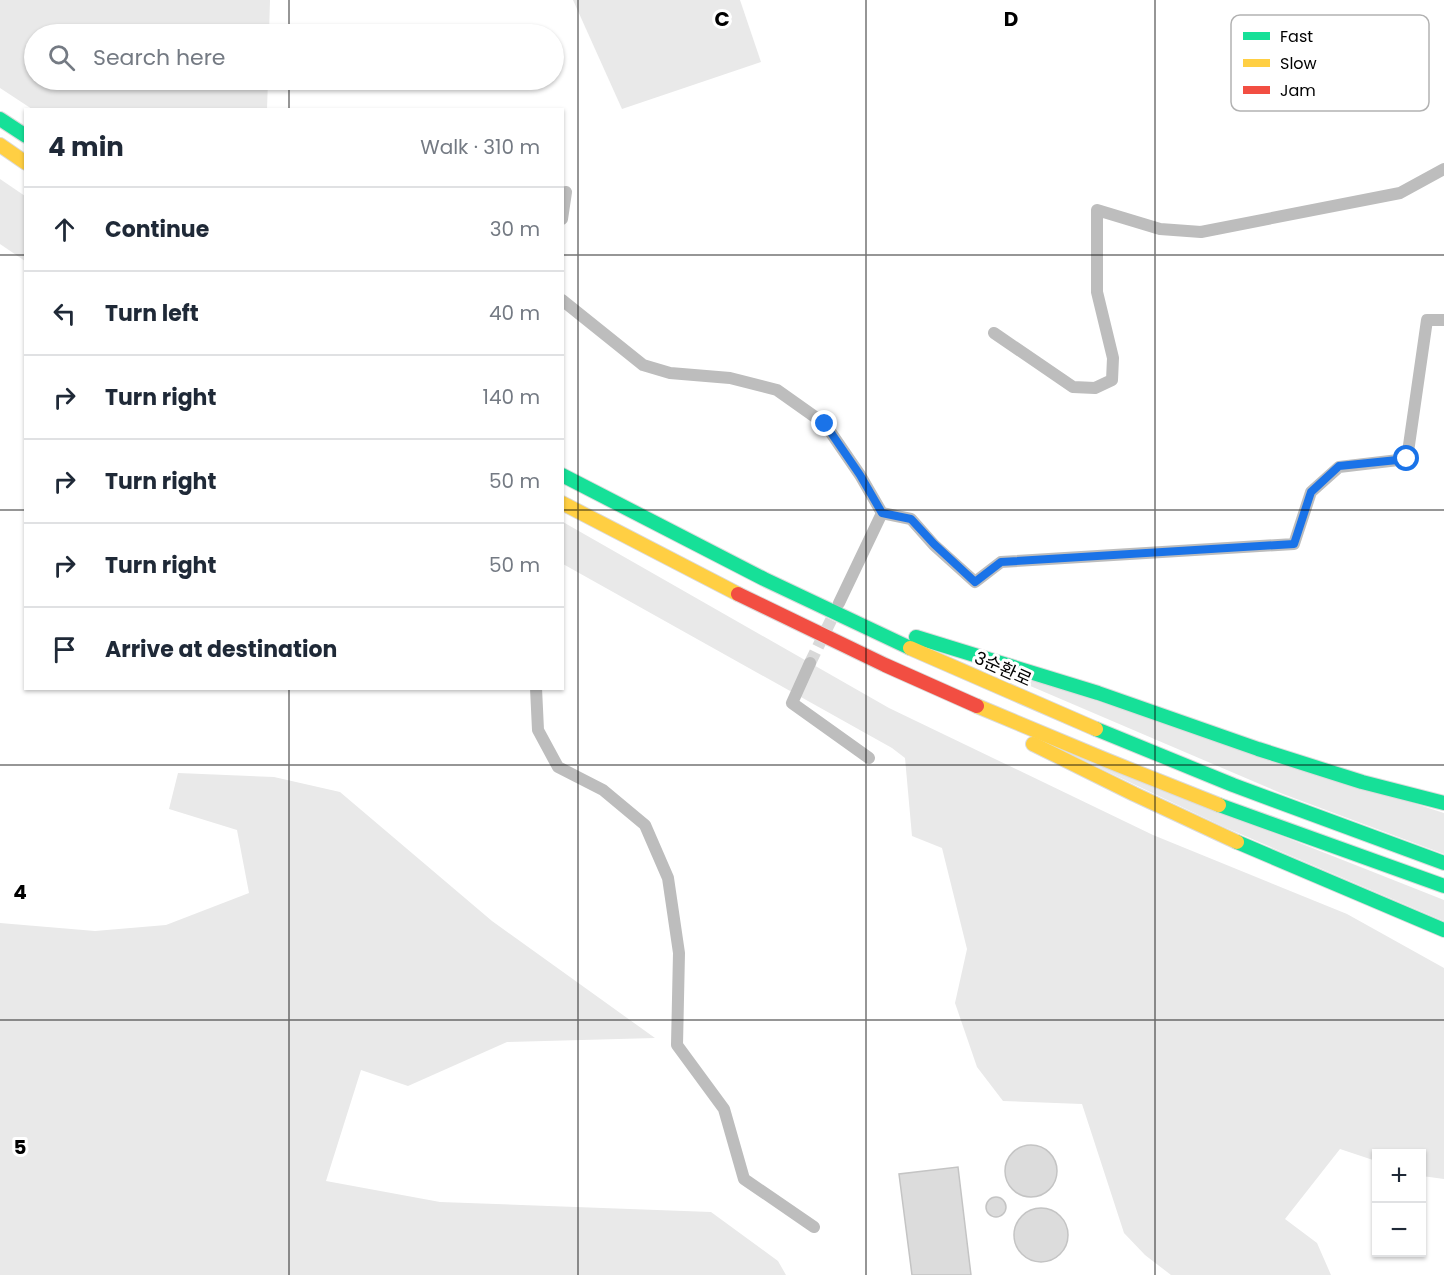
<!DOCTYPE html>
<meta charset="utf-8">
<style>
:root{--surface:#fff;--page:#f2f2f3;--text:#1f2937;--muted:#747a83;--line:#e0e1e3}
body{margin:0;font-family:Poppins,"Noto Sans KR",sans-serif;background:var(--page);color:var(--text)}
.controls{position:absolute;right:18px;bottom:18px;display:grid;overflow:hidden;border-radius:0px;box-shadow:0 2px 4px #0004}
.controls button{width:54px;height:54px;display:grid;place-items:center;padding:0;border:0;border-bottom:2px solid var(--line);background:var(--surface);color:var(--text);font:30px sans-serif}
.stop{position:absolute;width:18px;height:18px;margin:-14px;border:4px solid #1a73e8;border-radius:50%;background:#fff}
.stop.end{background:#1a73e8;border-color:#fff;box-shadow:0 2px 6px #0008}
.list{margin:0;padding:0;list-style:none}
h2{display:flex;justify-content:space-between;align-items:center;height:78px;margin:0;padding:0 24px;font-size:26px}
h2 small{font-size:20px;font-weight:400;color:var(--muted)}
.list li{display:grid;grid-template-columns:39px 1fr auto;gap:18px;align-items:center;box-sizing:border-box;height:84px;padding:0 24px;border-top:2px solid var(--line)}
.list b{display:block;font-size:22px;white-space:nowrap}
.list em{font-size:20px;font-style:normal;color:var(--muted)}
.icon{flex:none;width:33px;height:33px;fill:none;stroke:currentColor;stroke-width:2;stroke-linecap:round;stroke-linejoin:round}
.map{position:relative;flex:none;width:1444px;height:1275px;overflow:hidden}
.search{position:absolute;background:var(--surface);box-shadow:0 2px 4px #0004;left:24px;top:24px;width:540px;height:66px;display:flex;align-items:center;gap:15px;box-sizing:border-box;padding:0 21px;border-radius:33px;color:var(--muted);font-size:22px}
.panel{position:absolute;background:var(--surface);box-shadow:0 2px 4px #0004;left:24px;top:108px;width:540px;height:582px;border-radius:0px}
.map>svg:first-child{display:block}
.green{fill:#e9e9e9}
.building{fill:#dcdcdc;stroke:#c4c4c4;stroke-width:1.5}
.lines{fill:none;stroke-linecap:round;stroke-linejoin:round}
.street-tunnel{stroke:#d9d9d9;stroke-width:12;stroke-dasharray:12 6;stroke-linecap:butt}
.fast-casing{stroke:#dbdbdb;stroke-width:16}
.slow-casing{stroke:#dbdbdb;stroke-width:16}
.jam-casing{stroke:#dbdbdb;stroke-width:16}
.street{stroke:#bdbdbd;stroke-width:12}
.fast{stroke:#16e098;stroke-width:14}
.slow{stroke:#ffcf43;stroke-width:14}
.jam{stroke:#f24e42;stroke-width:14}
.route{stroke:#1a73e8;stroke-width:8}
.grid{fill:none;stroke:#000;stroke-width:1.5;stroke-opacity:0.55}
.labels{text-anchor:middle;stroke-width:6;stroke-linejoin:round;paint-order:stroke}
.street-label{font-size:18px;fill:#000;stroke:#fff}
.key{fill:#fff;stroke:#b2b2b2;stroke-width:1.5}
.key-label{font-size:16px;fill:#000}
.grid-label{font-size:20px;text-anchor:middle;font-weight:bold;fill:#000;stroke:#fff;stroke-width:6;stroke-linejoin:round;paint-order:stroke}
</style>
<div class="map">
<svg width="1444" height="1275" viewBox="0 0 1444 1275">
<rect width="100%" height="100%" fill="#fff"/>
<!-- green -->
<g class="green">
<path d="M0,0h270l-1,34h-235v46h234l-1,29h-235l-32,-21z"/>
<path d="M573,0h167l21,62 -139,47z"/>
<path d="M0,179l25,17v65l-25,-17z"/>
<path d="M563,522l326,186 264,127 194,79 97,54v211l-22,-3v-22h-46v7l-36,-12 -55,70 32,24 14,32h-160l-26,-20 -21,-22 -42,-129 -79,-3 -26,-34 -22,-64 12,-54 -25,-101 -30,-12 -7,-78 -13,-10 -329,-184z"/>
<path d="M1029,679l415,134v41l-161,-60 -255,-109z"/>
<path d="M1049,744l395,156v21l-220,-94z"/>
<path d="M178,773l96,4 66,15 152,129 163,117 -148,4 -99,44 -47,-16 -35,111 114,21 271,10 67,49 8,14h-786v-352l95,8 71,-6 83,-32 -12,-63 -68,-21z"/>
</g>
<!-- building -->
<g class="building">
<circle cx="1031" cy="1171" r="26"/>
<path d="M958,1167l13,108h-59l-13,-101z"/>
<circle cx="996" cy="1207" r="10"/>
<circle cx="1041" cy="1235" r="27"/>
</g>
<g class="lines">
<!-- street-tunnel -->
<path class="street-tunnel" d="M810,663l26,-53"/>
<!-- fast casing -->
<g class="fast-casing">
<g id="fast">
<path d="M0,119l26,17"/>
<path d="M562,475l202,104 146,69"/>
<path d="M916,637l182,56 160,56 104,33 82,21"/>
<path d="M1096,729l137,56 211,78"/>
<path d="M1219,805l225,81"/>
<path d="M1237,842l207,88"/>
</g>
</g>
<!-- slow casing -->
<g class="slow-casing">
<g id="slow">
<path d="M0,145l26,18"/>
<path d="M562,503l176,91"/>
<path d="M910,648l186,81"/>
<path d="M977,706l129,54 113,45"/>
<path d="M1033,744l101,50 103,48"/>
</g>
</g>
<!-- jam casing -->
<g class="jam-casing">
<path id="jam" d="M738,594l147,71 92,41"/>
</g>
<!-- street -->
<g class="street">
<path d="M562,219l4,-27"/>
<path d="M562,300l81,65 27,8 60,5 47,12 48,34 35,51 22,38 29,6 23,26 41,37 26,-20 293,-18 17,-52 28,-25 68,-8 20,-139h17"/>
<path d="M994,333l79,54 22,1 17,-8 1,-22 -16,-66v-82l63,19 41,3 199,-39 44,-24"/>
<path d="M839,603l43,-90"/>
<path d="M810,663l-18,40 77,55"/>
<path d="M536,688l2,42 20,37 45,23 42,35 23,53 11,75 -2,92 47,64 20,70 70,48"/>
</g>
<!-- fast -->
<use href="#fast" class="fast"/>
<!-- slow -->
<use href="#slow" class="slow"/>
<!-- jam -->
<use href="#jam" class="jam"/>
</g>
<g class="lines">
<!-- route -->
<path class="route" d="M825,424l35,51 22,38 29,6 23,25 41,38 26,-20 293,-18 17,-52 28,-26 68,-7"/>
</g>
<!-- grid -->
<path class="grid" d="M289,0v34M578,0v1275M866,0v1275M1155,0v1275M289,80v30M0,255h26M562,255h882M0,510h26M562,510h882M289,688v587M0,765h1444M0,1020h1444"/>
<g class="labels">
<!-- street labels -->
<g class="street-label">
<text transform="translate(1003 669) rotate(24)" y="6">3순환로</text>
</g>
</g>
<!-- legend -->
<rect x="1231" y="15" width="198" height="96" rx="9" class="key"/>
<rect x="1243" y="32" width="27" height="8" fill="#16e098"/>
<rect x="1243" y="59" width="27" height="8" fill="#ffcf43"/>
<rect x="1243" y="86" width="27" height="8" fill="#f24e42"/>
<g class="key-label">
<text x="1280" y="42">Fast</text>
<text x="1280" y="69">Slow</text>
<text x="1280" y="96">Jam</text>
</g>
<g class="grid-label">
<text x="722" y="26">C</text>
<text x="1011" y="26">D</text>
<text x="20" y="899">4</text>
<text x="20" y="1154">5</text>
</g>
</svg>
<div class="controls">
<button>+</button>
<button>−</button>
</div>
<div class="stop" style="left:1407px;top:459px"></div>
<div class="stop end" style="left:825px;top:424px"></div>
<div class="search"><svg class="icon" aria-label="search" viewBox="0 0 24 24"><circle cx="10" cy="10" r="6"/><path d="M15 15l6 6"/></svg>Search here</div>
<section class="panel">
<h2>4 min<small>Walk · 310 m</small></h2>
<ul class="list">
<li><svg class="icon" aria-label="ahead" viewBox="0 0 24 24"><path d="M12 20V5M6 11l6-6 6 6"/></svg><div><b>Continue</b></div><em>30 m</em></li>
<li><svg class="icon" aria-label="left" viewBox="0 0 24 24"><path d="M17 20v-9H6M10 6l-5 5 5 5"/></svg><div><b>Turn left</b></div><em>40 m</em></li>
<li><svg class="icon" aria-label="right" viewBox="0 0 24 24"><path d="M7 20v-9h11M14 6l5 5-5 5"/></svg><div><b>Turn right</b></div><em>140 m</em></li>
<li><svg class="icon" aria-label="right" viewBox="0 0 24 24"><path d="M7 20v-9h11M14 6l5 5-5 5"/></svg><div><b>Turn right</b></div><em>50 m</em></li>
<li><svg class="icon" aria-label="right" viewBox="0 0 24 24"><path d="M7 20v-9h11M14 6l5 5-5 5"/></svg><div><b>Turn right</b></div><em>50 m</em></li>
<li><svg class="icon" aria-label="arrive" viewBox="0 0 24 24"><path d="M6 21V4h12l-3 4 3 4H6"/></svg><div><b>Arrive at destination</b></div></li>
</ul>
</section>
</div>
